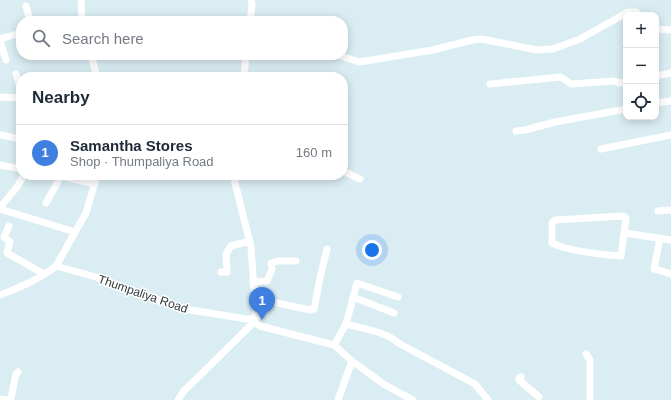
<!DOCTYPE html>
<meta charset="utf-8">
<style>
:root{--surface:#fff;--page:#f2f2f3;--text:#1f2937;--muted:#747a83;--line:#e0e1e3;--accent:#ad183d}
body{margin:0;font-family:Arial,sans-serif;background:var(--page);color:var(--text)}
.controls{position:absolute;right:12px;top:12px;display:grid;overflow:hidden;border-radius:8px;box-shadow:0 2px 10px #0003}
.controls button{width:36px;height:36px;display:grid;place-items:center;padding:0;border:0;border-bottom:1px solid var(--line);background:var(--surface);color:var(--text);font:20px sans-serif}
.you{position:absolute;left:372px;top:250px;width:14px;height:14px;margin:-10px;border:3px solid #fff;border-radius:50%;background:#1a73e8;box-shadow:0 0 0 6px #1a73e833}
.badge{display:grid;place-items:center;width:26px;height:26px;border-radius:50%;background:var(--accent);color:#fff;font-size:13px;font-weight:700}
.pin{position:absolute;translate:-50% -33px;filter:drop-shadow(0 1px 2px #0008)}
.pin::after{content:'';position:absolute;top:21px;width:14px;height:12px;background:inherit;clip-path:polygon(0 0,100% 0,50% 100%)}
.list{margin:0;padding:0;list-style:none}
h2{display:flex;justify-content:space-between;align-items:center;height:52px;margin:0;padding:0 16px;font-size:17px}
h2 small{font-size:13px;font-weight:400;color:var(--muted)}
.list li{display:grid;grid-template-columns:26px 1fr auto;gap:12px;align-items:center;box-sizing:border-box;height:56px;padding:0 16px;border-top:1px solid var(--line)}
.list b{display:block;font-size:15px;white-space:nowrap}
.list p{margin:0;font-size:13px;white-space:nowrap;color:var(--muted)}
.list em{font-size:13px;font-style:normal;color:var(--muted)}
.icon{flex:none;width:22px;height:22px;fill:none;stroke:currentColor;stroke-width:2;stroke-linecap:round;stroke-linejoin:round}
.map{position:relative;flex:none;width:671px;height:400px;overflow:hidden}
.search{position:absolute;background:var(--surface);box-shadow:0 2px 10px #0003;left:16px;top:16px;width:332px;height:44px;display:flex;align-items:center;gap:10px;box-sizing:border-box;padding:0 14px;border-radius:16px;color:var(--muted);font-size:15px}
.panel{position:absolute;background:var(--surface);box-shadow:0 2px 10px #0003;left:16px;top:72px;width:332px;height:108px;border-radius:16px}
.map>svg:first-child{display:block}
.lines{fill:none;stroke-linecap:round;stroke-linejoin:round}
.minor{stroke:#fff;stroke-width:7}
.labels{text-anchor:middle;stroke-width:3;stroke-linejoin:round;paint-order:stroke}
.street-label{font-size:12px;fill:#31383b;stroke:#fff}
</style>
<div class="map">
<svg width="671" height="400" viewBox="0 0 671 400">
<rect width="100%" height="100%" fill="#d9edf3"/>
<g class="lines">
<!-- minor -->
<g class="minor">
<path d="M81,0l1,21"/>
<path d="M26,6l4,15"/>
<path d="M250,21l2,-16 -1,-5"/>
<path d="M656,29l15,1"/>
<path d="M0,39l21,-6"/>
<path d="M0,41l6,19"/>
<path d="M91,55l6,22"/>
<path d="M338,55l21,7 74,-12 39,-10 10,-1 55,11 16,-1 27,-10 48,-27h8l3,3"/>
<path d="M16,74l5,16"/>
<path d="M656,76l15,-3"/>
<path d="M244,77l2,-22"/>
<path d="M490,84l71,-7 10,7 43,-3 5,2 7,-1"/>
<path d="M0,97l21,1"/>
<path d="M656,103l15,-2"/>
<path d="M516,131l9,-1 30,-8 71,-13"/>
<path d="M0,135l21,4"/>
<path d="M601,149l70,-14"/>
<path d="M0,165l21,4"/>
<path d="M343,171l17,8"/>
<path d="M56,175l39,9"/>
<path d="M233,175l18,72 5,71"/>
<path d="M46,203l15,-27"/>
<path d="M2,205l15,-18 7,-12"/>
<path d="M0,209l75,23"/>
<path d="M658,211l13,-1"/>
<path d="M623,216l3,2 -5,38c-17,-1 -54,-5 -69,-13v-20l3,-3z"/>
<path d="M9,226l-5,11 6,5 -3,11 37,21"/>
<path d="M625,233l46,7"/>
<path d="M660,238l-6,31 17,5"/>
<path d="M56,266l40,11 88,32 63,10 9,-1"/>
<path d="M221,272h6l-1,-18 5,-8 19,-5"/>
<path d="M253,282l14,-1 5,-12 -1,-6 7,-2h18"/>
<path d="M0,295c19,-7 40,-16 56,-29l30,-53 11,-38"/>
<path d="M353,297l41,16"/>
<path d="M254,298l56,12 4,-1 6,-31 7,-29"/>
<path d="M254,322l6,4 74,19 18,16 33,24 28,15"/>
<path d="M346,324l11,-41 41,14"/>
<path d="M334,345l12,-21c19,5 38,7 54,20l75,40 13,16"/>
<path d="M586,354l4,6v40"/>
<path d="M521,377l-2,1v2l20,17"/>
<path d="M0,399l10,1 1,-2 5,-24 2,-2"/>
<path d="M178,400l6,-9 70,-69 2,-4"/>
<path d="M338,400l14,-39"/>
</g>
</g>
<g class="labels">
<!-- street labels -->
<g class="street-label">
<text transform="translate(143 294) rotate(19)" y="4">Thumpaliya Road</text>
</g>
</g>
</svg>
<div class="controls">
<button>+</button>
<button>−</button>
<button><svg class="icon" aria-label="locate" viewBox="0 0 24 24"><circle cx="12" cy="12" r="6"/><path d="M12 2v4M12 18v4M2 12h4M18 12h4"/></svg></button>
</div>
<div class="you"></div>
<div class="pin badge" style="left:262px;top:320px;background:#3f7fe0">1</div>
<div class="search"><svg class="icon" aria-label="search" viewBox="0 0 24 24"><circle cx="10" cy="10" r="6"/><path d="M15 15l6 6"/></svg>Search here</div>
<section class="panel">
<h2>Nearby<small></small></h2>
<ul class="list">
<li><span class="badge" style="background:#3f7fe0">1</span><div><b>Samantha Stores</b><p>Shop · Thumpaliya Road</p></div><em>160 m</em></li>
</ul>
</section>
</div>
